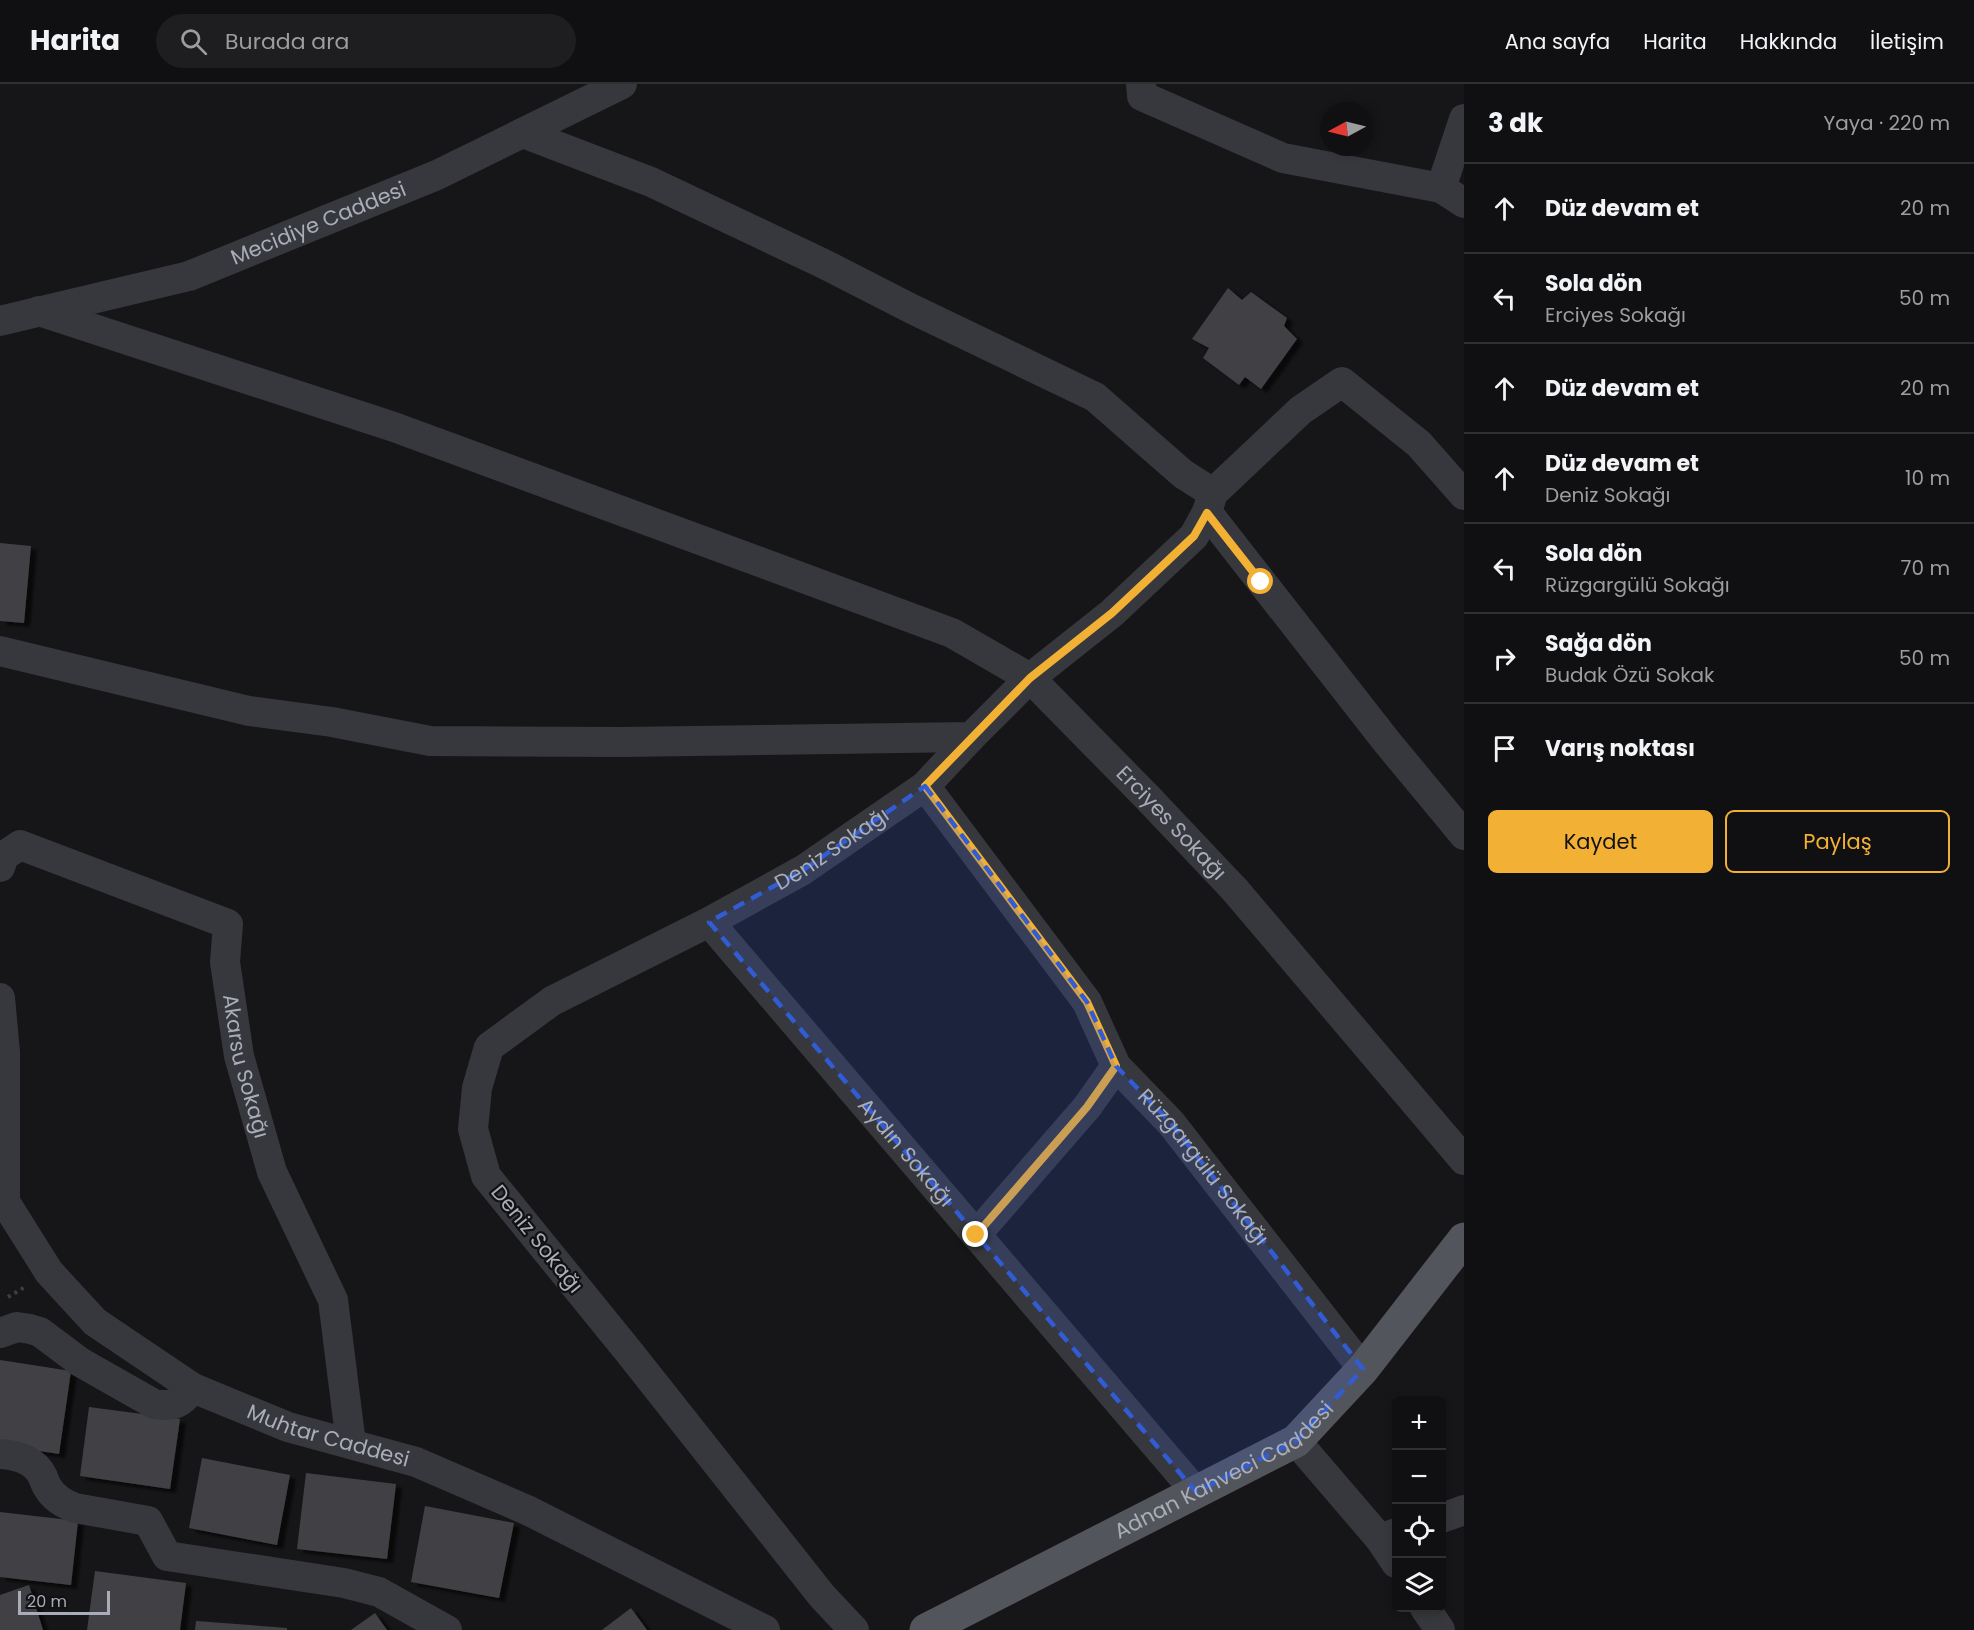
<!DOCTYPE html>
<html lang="tr">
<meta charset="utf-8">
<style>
:root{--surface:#101012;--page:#1e1e20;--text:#f1f3f6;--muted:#9c9d9f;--line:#303032;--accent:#f2b134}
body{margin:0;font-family:Poppins,sans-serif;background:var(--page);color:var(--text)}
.controls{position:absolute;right:18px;bottom:18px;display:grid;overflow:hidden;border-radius:9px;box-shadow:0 3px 9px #0003}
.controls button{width:54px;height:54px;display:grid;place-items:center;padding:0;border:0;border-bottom:2px solid var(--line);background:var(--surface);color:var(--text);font:30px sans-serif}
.compass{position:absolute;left:1320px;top:18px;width:54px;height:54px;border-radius:50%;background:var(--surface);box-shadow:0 3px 9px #0003;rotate:263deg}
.scale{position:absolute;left:18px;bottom:15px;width:92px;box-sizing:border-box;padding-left:6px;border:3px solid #a8adb8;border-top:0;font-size:16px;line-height:21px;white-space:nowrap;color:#a8adb8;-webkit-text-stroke:4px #111113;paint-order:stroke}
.stop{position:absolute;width:18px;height:18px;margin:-14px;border:4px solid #f2b134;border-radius:50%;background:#fff}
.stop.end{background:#f2b134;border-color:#fff;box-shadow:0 2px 6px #0008}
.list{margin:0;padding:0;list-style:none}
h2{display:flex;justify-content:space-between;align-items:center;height:78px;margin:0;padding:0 24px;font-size:26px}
h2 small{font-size:20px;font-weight:400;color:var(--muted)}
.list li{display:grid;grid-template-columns:39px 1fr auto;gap:18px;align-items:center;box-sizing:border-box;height:90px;padding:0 24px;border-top:2px solid var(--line)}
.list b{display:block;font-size:22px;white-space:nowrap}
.list p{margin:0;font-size:20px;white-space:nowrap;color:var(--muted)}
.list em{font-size:20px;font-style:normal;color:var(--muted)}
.actions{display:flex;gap:12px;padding:18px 24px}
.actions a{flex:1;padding:14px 0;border:2px solid var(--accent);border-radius:9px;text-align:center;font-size:21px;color:var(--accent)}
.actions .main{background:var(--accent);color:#111}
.icon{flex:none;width:33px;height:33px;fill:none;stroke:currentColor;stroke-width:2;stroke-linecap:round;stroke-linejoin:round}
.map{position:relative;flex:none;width:1464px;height:1546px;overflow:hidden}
header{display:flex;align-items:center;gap:36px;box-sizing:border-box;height:84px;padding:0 30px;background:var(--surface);border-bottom:2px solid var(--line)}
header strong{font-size:28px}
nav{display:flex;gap:33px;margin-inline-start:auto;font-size:21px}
.search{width:420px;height:54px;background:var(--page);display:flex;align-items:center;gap:15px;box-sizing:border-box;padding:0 21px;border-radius:33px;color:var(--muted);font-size:22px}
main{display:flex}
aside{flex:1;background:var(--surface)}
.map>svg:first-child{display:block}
.building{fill:#404145;filter:url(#shadow)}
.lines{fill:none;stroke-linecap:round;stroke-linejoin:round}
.path{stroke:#3d3f44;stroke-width:4;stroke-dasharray:3 4.5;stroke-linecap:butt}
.minor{stroke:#37383d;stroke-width:30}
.major{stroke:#53555c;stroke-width:33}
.route{stroke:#f2b134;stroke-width:8}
.marked{fill:#325cd3;fill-opacity:0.2;stroke:#325cd3;stroke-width:4.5;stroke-dasharray:12 8;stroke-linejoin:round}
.labels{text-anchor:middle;stroke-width:4.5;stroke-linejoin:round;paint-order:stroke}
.street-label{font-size:21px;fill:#a8adb8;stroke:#111113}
</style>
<header>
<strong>Harita</strong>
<div class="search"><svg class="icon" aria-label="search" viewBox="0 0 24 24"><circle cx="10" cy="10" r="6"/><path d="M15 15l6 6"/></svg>Burada ara</div>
<nav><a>Ana sayfa</a><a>Harita</a><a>Hakkında</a><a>İletişim</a></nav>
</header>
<main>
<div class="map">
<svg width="1464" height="1546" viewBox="0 0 1464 1546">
<defs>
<filter id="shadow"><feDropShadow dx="6" dy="4" stdDeviation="1.5" flood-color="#0009"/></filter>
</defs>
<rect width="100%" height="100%" fill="#161618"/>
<!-- building -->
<g class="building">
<path d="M1228,204l14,12 9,-8 36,26 -3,8 13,13 -36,50 -16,-12 -6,8 -36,-27 6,-10 -17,-9z"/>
<path d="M0,459l31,3 -7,77 -24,-2z"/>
<path d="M0,1276l71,11 -12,83 -59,-9z"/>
<path d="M89,1323l91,12 -10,70 -90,-13z"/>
<path d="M202,1374l88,17 -13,70 -88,-17z"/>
<path d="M306,1389l90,11 -9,75 -90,-10z"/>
<path d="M425,1422l89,17 -15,75 -88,-16z"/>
<path d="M0,1428l78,9 -7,64 -71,-8z"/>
<path d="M95,1487l91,12 -6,47h-93z"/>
<path d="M29,1501l14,45h-43v-35z"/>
<path d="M631,1524l16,22h-45z"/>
<path d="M375,1529l12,17h-36z"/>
<path d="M196,1537l91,7v2h-92z"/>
</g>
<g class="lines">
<!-- path -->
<path class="path" d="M8,1213l17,-10"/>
<!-- minor -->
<g class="minor">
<path d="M1141,0l1,12 141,62 158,30 23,15"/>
<path d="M523,49l128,49 171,81 90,46 183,88 88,77 30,19"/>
<path d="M1441,104l23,-69"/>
<path id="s1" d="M0,237l189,-45 248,-101 185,-91"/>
<path d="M1464,411l-45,-51 -77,-62 -41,28 -88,83 -6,19 180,230 77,93"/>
<path id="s2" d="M1207,428l-13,24 -82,77 -82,65 117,119 88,93 229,270"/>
<path d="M0,567l249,60 83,11 98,19 191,1 350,-5 59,-59 -78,-45 -558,-206 -355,-116"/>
<path id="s3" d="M925,702l162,216 29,64 55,57 192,246"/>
<path id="s4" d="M0,783l4,-11 16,-11 208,79 -3,38 14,94 33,116 61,128 18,144"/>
<path id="s5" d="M709,838l487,570"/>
<path d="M0,914l5,54v152"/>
<path id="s6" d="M0,1110l49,78 46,50 98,66 95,39 128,35 111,48 238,120"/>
<path d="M976,1151l111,-128 29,-41"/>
<path d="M0,1249l17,-6 13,2 10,3 40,30 74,42c20,3 27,0 39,-16"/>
<path d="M1296,1357l84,98"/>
<path d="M0,1370c16,1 34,6 42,21 2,4 3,9 6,13 6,10 16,16 27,20l73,13 19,35 177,27 35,9 68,38"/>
<path d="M1442,1434l22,-8"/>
<path d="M1396,1449l-16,6 16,24"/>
<path d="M1425,1524l15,22"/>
<path id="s7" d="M854,1546l-32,-34 -193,-244 -143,-176 -13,-47 4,-41 12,-41 63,-46 157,-79 94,-52 122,-84 46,-49"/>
</g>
<!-- major -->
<path class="major" id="s8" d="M926,1546l370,-189 67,-72 101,-130"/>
</g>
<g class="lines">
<!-- route -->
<path class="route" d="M976,1151l111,-128 29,-41 -29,-64 -162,-216 105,-108 82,-65 82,-77 13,-23 54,69"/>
</g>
<!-- marked area -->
<path class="marked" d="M925,702l162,216 29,64 55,57 192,246 -67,72 -100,51 -487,-570 94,-52z"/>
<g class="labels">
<!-- street labels -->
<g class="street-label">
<text dy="7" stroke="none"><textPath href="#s1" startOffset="334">Mecidiye Caddesi</textPath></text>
<text dy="7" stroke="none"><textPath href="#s2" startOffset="447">Erciyes Sokağı</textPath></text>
<text dy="7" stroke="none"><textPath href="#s7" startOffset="1114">Deniz Sokağı</textPath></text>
<text dy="7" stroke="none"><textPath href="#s4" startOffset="398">Akarsu Sokağı</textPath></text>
<text dy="7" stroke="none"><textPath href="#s5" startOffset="303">Aydın Sokağı</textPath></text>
<text dy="7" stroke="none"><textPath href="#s3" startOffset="474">Rüzgargülü Sokağı</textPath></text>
<text transform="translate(537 1155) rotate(51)" y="7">Deniz Sokağı</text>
<text dy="7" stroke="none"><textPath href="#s6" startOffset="422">Muhtar Caddesi</textPath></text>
<text dy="7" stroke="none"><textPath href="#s8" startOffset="339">Adnan Kahveci Caddesi</textPath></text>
</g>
</g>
</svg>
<div class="controls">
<button>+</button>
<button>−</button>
<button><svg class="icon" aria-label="locate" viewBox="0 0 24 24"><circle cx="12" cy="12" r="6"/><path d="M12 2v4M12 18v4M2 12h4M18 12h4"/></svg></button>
<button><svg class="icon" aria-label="layers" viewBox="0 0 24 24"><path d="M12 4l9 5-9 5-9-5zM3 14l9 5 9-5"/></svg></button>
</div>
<svg class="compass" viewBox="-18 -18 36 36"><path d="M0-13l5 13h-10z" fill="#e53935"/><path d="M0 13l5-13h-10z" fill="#9c9d9f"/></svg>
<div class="scale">20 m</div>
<div class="stop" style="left:1261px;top:498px"></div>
<div class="stop end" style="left:976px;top:1151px"></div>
</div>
<aside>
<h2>3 dk<small>Yaya · 220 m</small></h2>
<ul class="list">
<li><svg class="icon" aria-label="ahead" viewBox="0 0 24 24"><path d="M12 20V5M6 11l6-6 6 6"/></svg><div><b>Düz devam et</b></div><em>20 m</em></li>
<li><svg class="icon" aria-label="left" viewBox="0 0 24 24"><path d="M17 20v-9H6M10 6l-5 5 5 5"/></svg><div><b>Sola dön</b><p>Erciyes Sokağı</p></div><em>50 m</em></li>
<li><svg class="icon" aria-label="ahead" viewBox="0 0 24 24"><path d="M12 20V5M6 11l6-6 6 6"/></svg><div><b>Düz devam et</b></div><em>20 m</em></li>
<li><svg class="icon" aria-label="ahead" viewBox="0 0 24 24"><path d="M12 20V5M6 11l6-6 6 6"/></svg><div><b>Düz devam et</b><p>Deniz Sokağı</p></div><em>10 m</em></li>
<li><svg class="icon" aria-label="left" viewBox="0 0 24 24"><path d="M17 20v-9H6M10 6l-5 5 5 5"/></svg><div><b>Sola dön</b><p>Rüzgargülü Sokağı</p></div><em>70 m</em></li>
<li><svg class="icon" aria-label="right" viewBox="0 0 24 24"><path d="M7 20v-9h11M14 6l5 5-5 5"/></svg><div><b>Sağa dön</b><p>Budak Özü Sokak</p></div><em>50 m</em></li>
<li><svg class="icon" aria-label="arrive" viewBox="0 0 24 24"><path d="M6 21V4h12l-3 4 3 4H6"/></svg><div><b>Varış noktası</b></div></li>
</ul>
<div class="actions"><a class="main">Kaydet</a><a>Paylaş</a></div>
</aside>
</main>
